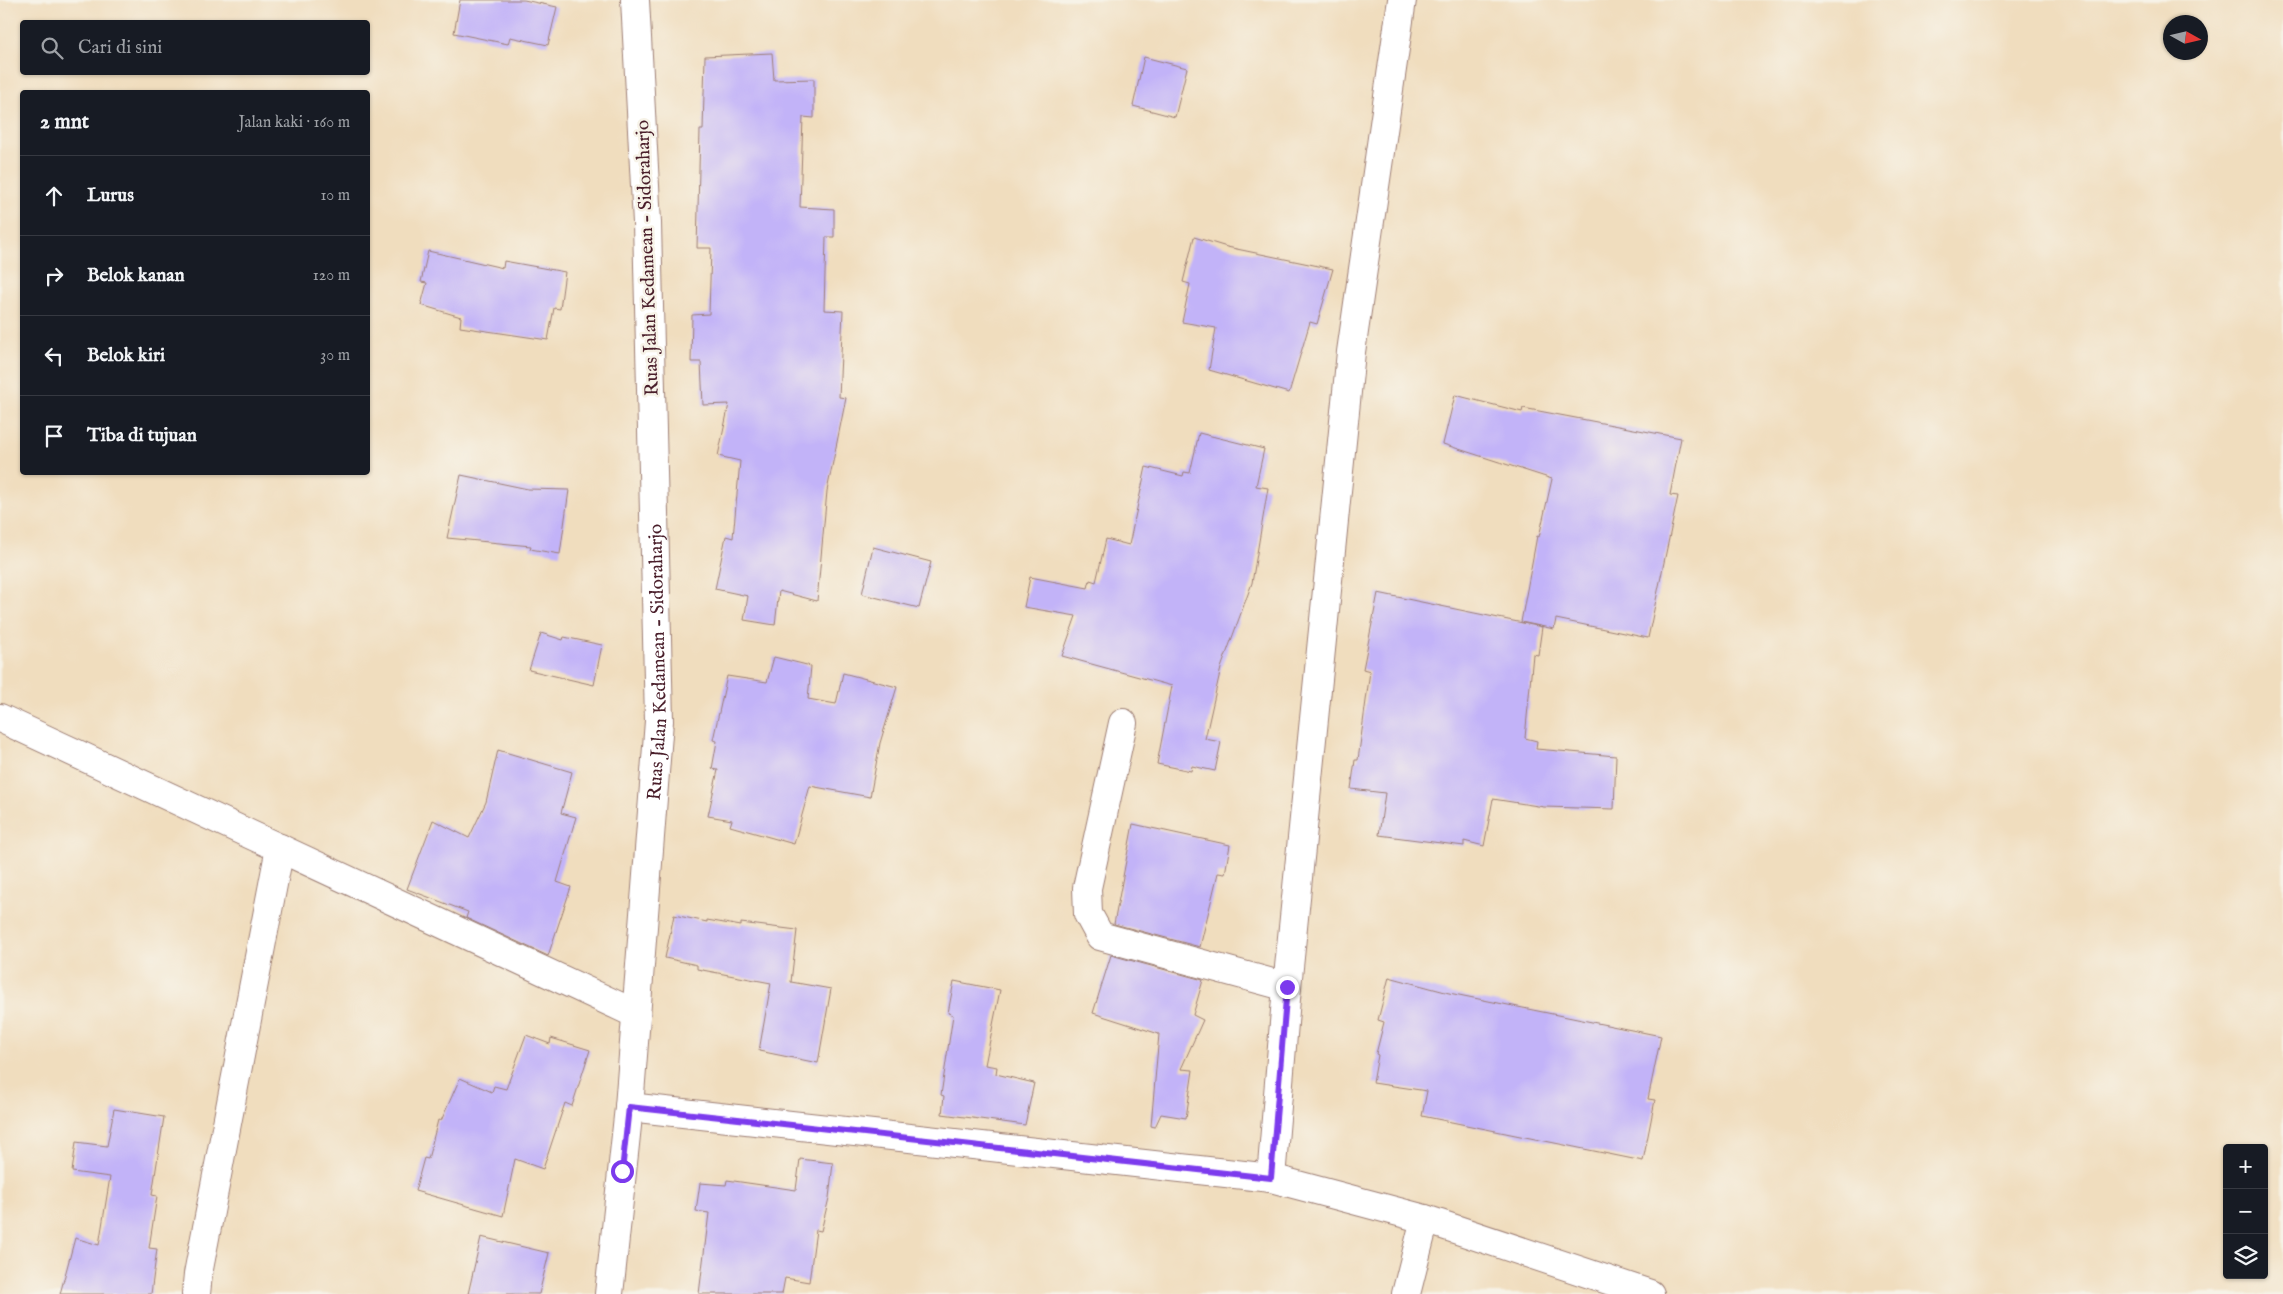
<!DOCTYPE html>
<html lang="id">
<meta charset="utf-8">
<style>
:root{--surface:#171b24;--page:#20242c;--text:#f1f3f6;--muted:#9ea1a6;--line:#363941}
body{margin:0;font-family:"IM FELL English",serif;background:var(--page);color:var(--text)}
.controls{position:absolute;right:15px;bottom:15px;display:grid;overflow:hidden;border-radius:5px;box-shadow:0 1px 4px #0004}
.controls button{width:45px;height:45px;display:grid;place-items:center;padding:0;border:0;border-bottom:1px solid var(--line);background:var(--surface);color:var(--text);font:25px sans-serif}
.compass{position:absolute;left:2163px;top:15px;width:45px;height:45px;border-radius:50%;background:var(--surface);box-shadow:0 1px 4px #0004;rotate:98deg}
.stop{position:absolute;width:15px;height:15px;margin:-11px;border:4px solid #7c3aed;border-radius:50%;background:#fff}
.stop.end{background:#7c3aed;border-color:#fff;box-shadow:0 1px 5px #0008}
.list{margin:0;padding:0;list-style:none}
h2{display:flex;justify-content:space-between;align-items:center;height:65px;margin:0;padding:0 20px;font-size:21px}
h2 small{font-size:16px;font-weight:400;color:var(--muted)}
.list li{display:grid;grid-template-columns:32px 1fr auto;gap:15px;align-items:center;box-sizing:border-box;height:80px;padding:0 20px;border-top:1px solid var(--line)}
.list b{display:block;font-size:19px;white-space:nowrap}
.list em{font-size:16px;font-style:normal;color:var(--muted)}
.icon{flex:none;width:28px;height:28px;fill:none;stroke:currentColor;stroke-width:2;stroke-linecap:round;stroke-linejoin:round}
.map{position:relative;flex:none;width:2283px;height:1294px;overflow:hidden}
.search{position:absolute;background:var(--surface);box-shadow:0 1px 4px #0004;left:20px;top:20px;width:350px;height:55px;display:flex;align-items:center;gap:12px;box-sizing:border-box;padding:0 18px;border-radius:5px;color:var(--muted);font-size:19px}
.panel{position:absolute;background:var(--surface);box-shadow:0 1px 4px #0004;left:20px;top:90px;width:350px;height:385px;border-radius:5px}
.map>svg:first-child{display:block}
.building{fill:#c2b3f8}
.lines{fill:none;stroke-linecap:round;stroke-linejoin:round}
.minor-casing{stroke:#9d7e74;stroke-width:30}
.major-casing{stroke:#9d7e74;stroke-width:30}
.minor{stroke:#fff;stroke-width:28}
.major{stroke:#fff;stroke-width:28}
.route{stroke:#7c3aed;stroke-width:6}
.labels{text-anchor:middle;stroke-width:5;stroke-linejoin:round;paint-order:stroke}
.street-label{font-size:19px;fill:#4a1f2b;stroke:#f7f3e8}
</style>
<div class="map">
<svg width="2283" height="1294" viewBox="0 0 2283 1294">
<rect width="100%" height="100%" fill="#f7f3e8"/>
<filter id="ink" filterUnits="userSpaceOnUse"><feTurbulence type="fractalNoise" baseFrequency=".02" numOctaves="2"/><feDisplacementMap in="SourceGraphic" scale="10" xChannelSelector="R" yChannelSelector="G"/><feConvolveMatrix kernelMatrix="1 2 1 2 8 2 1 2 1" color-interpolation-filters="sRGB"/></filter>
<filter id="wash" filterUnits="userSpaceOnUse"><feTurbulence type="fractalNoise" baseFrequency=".0096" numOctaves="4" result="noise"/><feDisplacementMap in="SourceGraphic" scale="20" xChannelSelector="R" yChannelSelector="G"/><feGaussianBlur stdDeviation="1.12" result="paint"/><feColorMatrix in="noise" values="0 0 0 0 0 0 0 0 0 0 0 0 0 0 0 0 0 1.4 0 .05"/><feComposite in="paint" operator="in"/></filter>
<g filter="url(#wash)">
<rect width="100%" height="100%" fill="#f0ddbe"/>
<g id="blocks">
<!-- building -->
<g class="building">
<path d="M460,0h64l33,7 -9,38 -38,-8 -2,7 -54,-11z"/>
<path d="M772,53l2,27 40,-1v39l-11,-1 -3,90 34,2v28h-8l-2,73 19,1 -4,86 7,1 -19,93 -10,110 -38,-10 -4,34 -31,-5 4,-24 -33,-7 11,-53 7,2 7,-77 -22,-5 11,-52 -26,1 -2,-43h-10l1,-47 17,-1 2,-66h-14l3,-118h3l2,-74z"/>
<path d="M1144,57l43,11 -12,49 -42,-11z"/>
<path d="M1194,237l33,10 106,22 -16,55 -7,-2 -21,71 -80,-23 7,-42 -34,-6 8,-38 -7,-2z"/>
<path d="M428,251l75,17 1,-7 61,11 -5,37 -6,-1 -6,32 -88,-13 1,-10 -40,-12 6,-22 -6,-1z"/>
<path d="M1455,395l67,17 1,-4 158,30 -11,57 8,1 -30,142 -92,-19 -2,10 -33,-7 16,-86 2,1 13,-58 -109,-35z"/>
<path d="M1199,433l65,16 -8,37 12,2 -16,95 -31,85 -16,71 16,3 -6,29 -23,-5 -1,5 -34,-7 15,-78 -110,-30 14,-40 -52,-9 6,-30 58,11 2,-8 6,2 10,-43 23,6 17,-78 37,9 1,-4 6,1z"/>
<path d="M461,475l67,14 41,1 -9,64 -30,-5 1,-3 -84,-8z"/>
<path d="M873,547l58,15 -12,46 -57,-14z"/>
<path d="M1378,593l164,34 -4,28 -5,-1 -8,84 12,3 -1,8 80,7 -2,53 -70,-2 -51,-8 -9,47 -20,-5v5l-85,-11 6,-42 -34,-4 4,-29h3l12,-89 -7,-2z"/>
<path d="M541,633l22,7 1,-3 38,8 -8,40 -65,-15z"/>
<path d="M774,657l37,9 -3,33 28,5 7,-31 54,14 -17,56 -10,54 -60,-11 -16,58 -64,-18 2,-6 -24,-4 10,-46 -6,-1 5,-28 -4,-1 14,-64 40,6z"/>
<path d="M498,750l74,22 -11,41 15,4 -19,65 14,5 -23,69 -82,-38 2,-6 -61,-23 26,-69 36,18 17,-36z"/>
<path d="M1133,824l97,21 -5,29 -7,-1 -18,74 -86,-23z"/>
<path d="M674,915l33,7v-2l34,6v-3l56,7 -6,52 40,7 -13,74 -59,-12 12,-68 -74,-14v-4l-32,-7z"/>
<path d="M1111,955l92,25 -10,35 10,5 -22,49 12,1 -7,48 -25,-4 -6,13 -4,-1 8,-92 -66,-21z"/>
<path d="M1389,977l60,16 212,43 -13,63 7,1 -12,61 -221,-45 5,-25 -54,-8 5,-28 -2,-1 8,-32 -6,-2z"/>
<path d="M954,981l46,9 -15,75 12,2 -1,7 38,9 -9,42 -83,-11 2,-18 -3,-1 12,-80 -5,-2z"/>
<path d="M526,1035l24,9 1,-6 39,12 -18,56 -7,-3 -22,66 -28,-10 -12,57 -88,-25 9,-33 4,1 10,-39 3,1 19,-43 32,14 2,-6 12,3z"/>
<path d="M114,1109l50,8 -12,78 5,1 -8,52 8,1 -6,45h-91l15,-56 24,7 11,-68 -38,-5 4,-30 31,4z"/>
<path d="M800,1159l33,4 -4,35 -8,33 -5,-1 -7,52 -24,-4 -3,16h-83l10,-81 -13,-2 4,-28 26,2 1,-5 69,10z"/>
<path d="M481,1237l68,16 -10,41h-71z"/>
</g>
</g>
</g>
<g filter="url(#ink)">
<use href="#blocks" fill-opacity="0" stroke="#9d7e74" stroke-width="1"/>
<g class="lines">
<!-- minor casing -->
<g class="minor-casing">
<g id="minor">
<path d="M0,718l636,296"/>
<path d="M1123,723l-36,165 1,26 12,22 187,51"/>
<path d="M629,1107l642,71 154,41 225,75"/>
<path d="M1271,1178l16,-191 64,-635 51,-352"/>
<path d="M196,1294l2,-20 82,-426"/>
<path d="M1406,1294l19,-75"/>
</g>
</g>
<!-- major casing -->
<g class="major-casing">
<g id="major">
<path id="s1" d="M609,1294l20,-187 30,-386 -12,-498 -12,-223"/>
</g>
</g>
<!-- minor -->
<use href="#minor" class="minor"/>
<!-- major -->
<use href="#major" class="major"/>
</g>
</g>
<g class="lines" filter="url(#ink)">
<!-- route -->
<path class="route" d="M622,1171l7,-64 642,71 16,-191"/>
</g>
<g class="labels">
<!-- street labels -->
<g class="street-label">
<text transform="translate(646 258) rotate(-92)" y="7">Ruas Jalan Kedamean - Sidoraharjo</text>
<text dy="7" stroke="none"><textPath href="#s1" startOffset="634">Ruas Jalan Kedamean - Sidoraharjo</textPath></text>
</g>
</g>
</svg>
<div class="controls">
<button>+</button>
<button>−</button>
<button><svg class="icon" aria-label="layers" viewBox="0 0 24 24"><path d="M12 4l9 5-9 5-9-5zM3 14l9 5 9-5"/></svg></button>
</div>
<svg class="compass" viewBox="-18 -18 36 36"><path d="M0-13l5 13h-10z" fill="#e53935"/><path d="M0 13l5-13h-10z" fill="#9ea1a6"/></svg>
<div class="stop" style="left:622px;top:1171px"></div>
<div class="stop end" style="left:1287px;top:987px"></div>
<div class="search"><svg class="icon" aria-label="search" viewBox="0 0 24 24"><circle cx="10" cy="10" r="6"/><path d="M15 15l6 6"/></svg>Cari di sini</div>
<section class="panel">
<h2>2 mnt<small>Jalan kaki · 160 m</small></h2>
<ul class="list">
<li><svg class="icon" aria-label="ahead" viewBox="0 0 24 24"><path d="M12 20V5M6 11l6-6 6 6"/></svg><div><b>Lurus</b></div><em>10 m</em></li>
<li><svg class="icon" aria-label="right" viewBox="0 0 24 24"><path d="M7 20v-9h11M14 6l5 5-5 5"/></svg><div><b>Belok kanan</b></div><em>120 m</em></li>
<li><svg class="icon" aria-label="left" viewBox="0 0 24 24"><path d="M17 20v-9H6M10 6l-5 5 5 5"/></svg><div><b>Belok kiri</b></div><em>30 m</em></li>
<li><svg class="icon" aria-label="arrive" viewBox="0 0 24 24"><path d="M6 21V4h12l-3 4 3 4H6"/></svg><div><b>Tiba di tujuan</b></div></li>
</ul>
</section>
</div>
